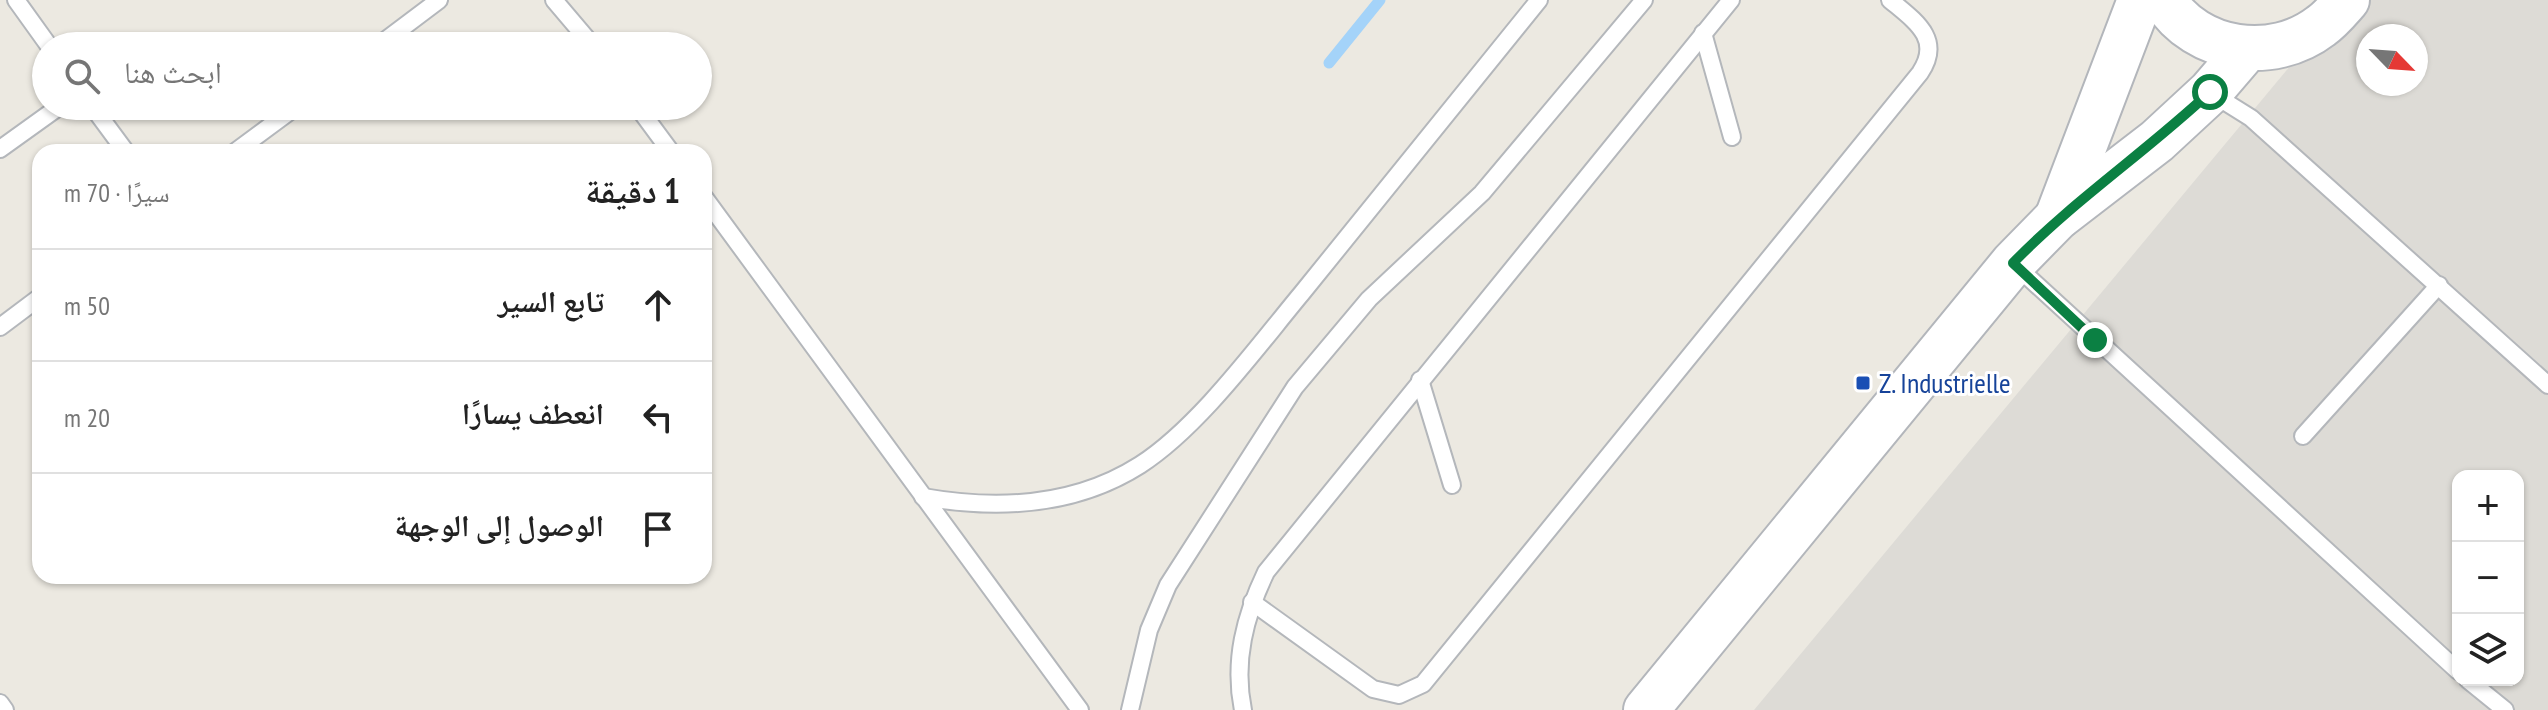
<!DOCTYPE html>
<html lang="ar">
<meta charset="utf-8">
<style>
:root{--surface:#fff;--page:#f6f6f6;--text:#222;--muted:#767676;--line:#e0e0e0}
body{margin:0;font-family:"PT Sans Narrow","Noto Naskh Arabic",sans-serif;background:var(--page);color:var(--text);direction:rtl}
.controls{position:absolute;right:24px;bottom:24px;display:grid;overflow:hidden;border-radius:16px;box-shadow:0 2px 6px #0004}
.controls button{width:72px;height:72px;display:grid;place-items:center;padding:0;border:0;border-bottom:2px solid var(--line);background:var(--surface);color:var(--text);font:40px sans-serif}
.compass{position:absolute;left:2356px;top:24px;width:72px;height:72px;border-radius:50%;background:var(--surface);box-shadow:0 2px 6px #0004;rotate:115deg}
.stop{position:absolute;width:24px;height:24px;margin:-18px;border:6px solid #0b8043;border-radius:50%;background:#fff}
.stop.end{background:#0b8043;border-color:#fff;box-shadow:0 2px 8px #0008}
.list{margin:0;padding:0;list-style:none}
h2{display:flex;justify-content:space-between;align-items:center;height:104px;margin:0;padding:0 32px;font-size:34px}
h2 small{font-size:26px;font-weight:400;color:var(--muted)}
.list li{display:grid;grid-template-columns:52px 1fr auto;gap:24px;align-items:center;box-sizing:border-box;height:112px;padding:0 32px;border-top:2px solid var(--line)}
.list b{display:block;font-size:30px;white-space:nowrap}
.list em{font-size:26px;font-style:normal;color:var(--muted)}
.icon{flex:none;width:44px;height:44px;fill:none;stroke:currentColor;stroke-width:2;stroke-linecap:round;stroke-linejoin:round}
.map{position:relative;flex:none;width:2548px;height:710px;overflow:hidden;direction:ltr}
.search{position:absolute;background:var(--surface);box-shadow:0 2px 6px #0004;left:32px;top:32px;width:680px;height:88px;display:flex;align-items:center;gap:20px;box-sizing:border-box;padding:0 28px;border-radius:44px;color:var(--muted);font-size:30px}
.panel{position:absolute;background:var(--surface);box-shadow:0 2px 6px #0004;left:32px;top:144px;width:680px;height:440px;border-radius:24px;direction:rtl}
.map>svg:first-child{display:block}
.industrial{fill:#dddbd6;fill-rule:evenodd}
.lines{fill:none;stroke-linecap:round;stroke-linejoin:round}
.stream{stroke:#a4d3f9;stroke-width:11}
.lane-casing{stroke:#b4b7bb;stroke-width:20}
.secondary-casing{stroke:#b3b6bb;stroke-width:48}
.lane{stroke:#fff;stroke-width:16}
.secondary{stroke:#fff;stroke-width:44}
.route{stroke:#0b8043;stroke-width:10}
.transit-dot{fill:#1a4fb4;stroke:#fff;stroke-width:3}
.labels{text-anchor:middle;stroke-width:6;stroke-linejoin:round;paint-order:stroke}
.transit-label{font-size:28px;fill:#164399;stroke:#fff;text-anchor:start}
</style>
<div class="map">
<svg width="2548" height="710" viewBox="0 0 2548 710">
<rect width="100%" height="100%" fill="#ece9e1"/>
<!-- industrial -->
<path class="industrial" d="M2345,0h203v710h-794zM2368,36h48v48h-48zM2458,476h60v204h-60z"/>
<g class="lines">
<!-- stream -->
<path class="stream" d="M1329,63l51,-63"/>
<!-- lane casing -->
<g class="lane-casing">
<g id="lane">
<path d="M16,0l33,46"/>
<path d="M554,0l39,46"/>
<path d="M1703,33l29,104"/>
<path d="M378,46l61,-46"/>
<path d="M2211,93l40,25 297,267"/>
<path d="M92,106l34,46"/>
<path d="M637,106l34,46"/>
<path d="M0,149l60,-43"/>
<path d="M235,152l62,-46"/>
<path d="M704,197l376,513"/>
<path d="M2014,264l444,407"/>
<path d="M0,327l40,-30"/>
<path d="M1420,380l32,105"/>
<path d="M2303,436l136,-151"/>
<path d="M923,497c74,13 151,10 217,-32 59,-38 117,-118 162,-172 79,-98 158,-195 237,-293"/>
<path d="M1252,602l121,87 26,6 24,-11 497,-611c23,-34 -5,-52 -30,-73"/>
<path d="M2468,680l37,30"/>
<path d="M0,703l5,7"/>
<path d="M1130,710l19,-80 19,-45 127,-198 74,-88 113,-106 162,-193"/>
<path d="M1243,710c-10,-49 2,-94 23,-138l465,-572"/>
</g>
</g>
<!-- secondary casing -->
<g class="secondary-casing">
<g id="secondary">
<path d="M2164,0c33,53 109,63 157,26 10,-7 18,-17 26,-26"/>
<path d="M2057,218l83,-218"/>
<path d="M1646,710l367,-447 44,-45 100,-77 53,-49 36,-42"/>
</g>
</g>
<!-- lane -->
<use href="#lane" class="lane"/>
<!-- secondary -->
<use href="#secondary" class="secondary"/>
</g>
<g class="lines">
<!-- route -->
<path class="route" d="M2095,340l-82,-77c61,-63 133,-111 197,-171"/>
</g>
<!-- markers -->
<rect class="transit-dot" x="1855" y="375" width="16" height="16" rx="4"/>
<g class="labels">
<!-- transit labels -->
<g class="transit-label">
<text x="1879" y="393">Z. Industrielle</text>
</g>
</g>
</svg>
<div class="controls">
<button>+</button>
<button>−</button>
<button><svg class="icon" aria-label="layers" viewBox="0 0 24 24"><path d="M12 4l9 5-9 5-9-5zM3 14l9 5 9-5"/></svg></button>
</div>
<svg class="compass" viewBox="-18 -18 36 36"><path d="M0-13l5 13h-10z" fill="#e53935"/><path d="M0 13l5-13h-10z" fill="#767676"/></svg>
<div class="stop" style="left:2210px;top:92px"></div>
<div class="stop end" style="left:2095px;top:340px"></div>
<div class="search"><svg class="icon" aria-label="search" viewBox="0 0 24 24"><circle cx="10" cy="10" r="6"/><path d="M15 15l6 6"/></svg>ابحث هنا</div>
<section class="panel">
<h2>1 دقيقة<small>سيرًا · 70 m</small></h2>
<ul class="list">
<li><svg class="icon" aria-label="ahead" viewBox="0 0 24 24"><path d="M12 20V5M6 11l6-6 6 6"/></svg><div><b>تابع السير</b></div><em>50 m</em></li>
<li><svg class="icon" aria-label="left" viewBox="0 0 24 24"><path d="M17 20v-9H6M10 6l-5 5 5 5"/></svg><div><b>انعطف يسارًا</b></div><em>20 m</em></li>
<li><svg class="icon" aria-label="arrive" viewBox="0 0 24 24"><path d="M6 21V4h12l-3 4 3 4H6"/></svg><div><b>الوصول إلى الوجهة</b></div></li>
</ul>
</section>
</div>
